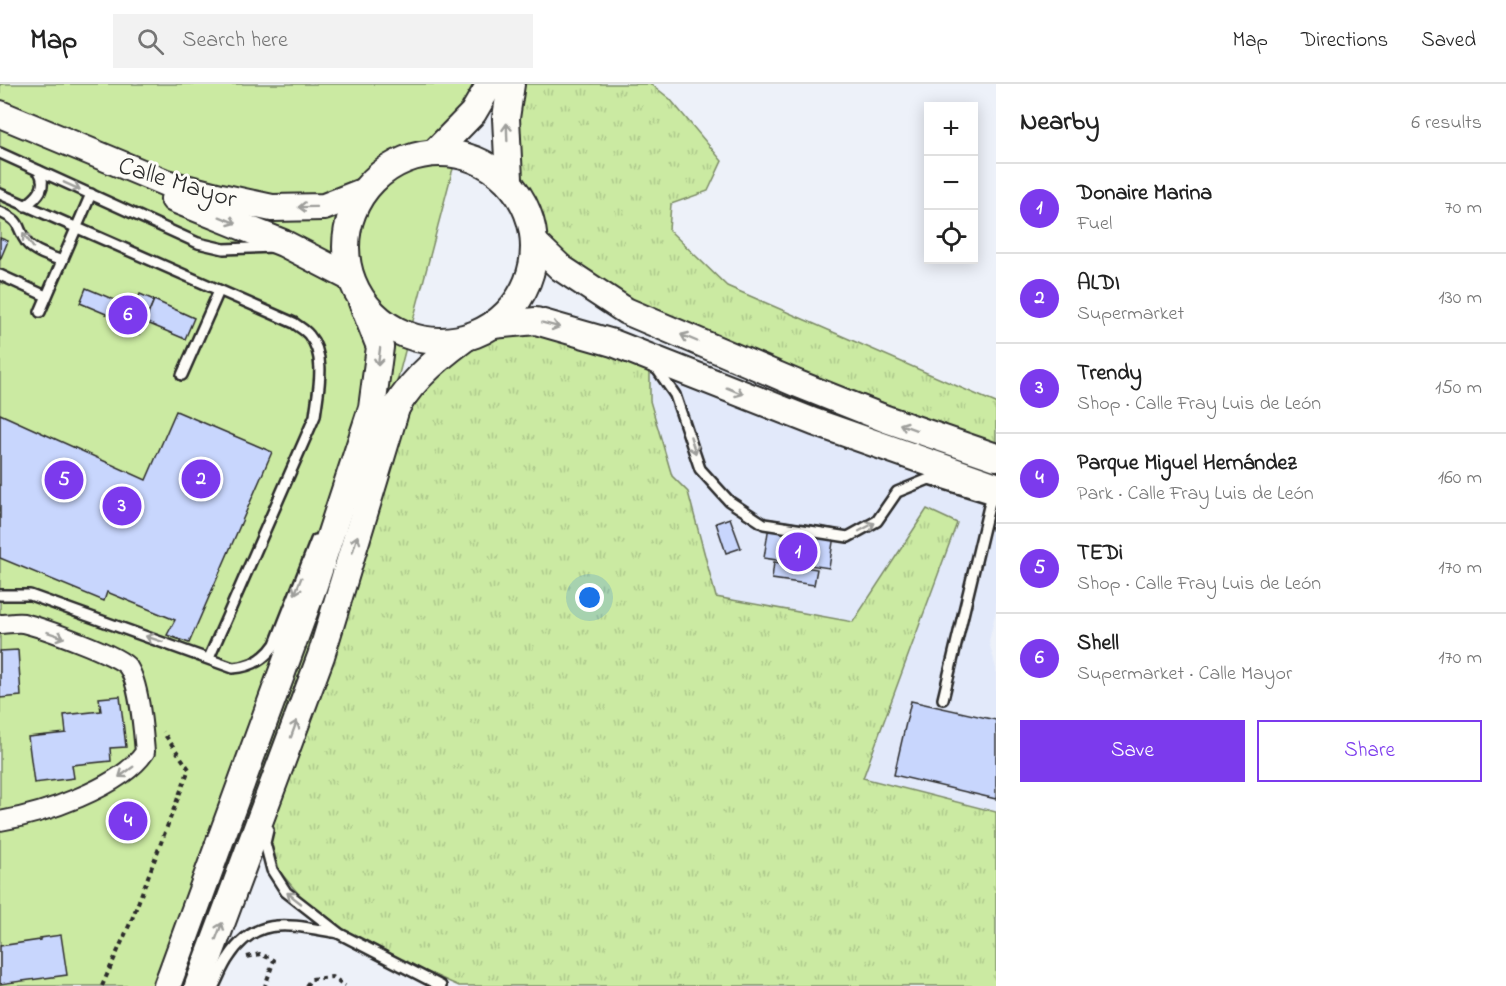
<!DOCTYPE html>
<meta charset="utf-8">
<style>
:root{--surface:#fff;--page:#f2f2f2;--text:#222;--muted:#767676;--line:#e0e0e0;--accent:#7c3aed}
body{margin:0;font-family:"Indie Flower",sans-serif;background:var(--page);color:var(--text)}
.controls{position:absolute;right:18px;top:18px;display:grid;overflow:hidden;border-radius:0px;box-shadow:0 3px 15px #0003}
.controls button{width:54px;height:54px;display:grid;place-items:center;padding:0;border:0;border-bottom:2px solid var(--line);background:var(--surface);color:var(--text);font:30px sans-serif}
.you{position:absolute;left:590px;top:514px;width:21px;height:21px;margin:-15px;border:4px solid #fff;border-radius:50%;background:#1a73e8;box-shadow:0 0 0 9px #1a73e833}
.badge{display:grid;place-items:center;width:39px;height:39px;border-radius:50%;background:var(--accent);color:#fff;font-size:20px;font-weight:700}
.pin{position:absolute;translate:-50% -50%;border:3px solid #fff;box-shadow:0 2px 6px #0006}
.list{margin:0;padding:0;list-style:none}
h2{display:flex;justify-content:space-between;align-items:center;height:78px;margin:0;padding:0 24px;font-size:26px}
h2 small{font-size:20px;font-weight:400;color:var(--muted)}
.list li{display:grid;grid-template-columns:39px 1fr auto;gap:18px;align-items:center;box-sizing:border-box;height:90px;padding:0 24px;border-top:2px solid var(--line)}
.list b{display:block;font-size:22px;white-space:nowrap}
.list p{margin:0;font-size:20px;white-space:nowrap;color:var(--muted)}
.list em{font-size:20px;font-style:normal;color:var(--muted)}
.actions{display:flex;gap:12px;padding:18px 24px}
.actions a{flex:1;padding:14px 0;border:2px solid var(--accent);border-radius:0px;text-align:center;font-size:21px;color:var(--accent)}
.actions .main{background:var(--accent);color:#fff}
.icon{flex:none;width:33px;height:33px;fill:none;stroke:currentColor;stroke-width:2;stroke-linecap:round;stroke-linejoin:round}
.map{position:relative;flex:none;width:996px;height:902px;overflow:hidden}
header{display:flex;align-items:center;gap:36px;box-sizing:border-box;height:84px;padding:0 30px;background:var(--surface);border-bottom:2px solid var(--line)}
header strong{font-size:28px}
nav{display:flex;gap:33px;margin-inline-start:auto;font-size:21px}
.search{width:420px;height:54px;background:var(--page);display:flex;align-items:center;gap:15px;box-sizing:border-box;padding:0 21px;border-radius:0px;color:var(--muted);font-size:22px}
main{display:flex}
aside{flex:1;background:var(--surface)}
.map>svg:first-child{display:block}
.built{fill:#e2e9fa}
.grass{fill:url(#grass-tufts);stroke:#7b8a66;stroke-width:1.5}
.park{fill:#cbeaa2;stroke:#7b8a66;stroke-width:1.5}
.building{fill:#c8d6fd;stroke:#2b2b2b;stroke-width:1.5}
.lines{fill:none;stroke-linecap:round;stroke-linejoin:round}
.lane-casing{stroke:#2b2b2b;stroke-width:14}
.street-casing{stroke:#2b2b2b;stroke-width:22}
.secondary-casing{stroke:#2b2b2b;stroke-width:30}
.path{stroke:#2b2b2b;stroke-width:4;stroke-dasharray:4.5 4.5;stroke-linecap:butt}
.lane{stroke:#fdfcf7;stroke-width:9}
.street{stroke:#fdfcf7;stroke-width:18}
.secondary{stroke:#fdfcf7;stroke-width:26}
.oneway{stroke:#9e9e9b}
.labels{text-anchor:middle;stroke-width:6;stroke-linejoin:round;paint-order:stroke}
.street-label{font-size:26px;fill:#2b2b2b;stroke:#fdfcf7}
</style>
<header>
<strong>Map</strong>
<div class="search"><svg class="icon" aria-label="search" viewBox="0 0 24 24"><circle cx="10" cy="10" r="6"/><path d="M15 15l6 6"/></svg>Search here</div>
<nav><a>Map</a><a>Directions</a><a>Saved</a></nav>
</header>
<main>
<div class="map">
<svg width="996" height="902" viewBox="0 0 996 902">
<defs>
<pattern id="grass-tufts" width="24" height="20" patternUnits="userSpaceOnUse" patternTransform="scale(1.5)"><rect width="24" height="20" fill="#cbeaa2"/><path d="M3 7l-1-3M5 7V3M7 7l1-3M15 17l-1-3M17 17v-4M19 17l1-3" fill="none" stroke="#aec98c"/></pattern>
</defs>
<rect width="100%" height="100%" fill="#edf1f9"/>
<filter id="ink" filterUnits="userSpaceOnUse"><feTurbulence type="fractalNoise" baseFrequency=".0167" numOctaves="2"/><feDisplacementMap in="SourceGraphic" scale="12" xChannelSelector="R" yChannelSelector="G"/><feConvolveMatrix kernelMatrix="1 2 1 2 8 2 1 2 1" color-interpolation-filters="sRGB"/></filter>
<g filter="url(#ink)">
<!-- built -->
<path class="built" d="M650,267l346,116v143l-7,32 7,26v144l-133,-34 94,-255 -30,-14 -74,113 -137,-25 -28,-105 -16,-16 -22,-75z"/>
<!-- grass -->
<g class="grass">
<path d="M514,0h137l19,15 52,62 -14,30 -37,13 -2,26 58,56 269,117v45l-63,-20 -49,-25 -234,-80 -111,-87 -23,-69z"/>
<path d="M529,244l121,23v50l22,75 16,16 28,105 137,25 74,-113 30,14 -94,255 133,34v174h-537l-117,-52 -34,-29 -28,-33 -14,-47 130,-413 79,-77z"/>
</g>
<!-- park -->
<path class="park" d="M0,0h482l-30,88 -85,324 -186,490h-181z"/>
<!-- building -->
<g class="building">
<path d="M0,154l8,3 -8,19z"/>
<path d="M86,204l48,20 6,-14 14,6 -15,34 -16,-7 2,-5 -45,-19z"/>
<path d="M154,216l40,18 -9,21 -40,-17z"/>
<path d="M176,327l96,41 -83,191 -22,-8 8,-15 -68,-28 -3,9 -104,-43v-144l146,66z"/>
<path d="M730,434l11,30 -15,5 -10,-30z"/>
<path d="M770,435l65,10 -6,39 -65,-10z"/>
<path d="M774,478l43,7 -3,16 -42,-6z"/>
<path d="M18,566l3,46 -21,2v-47z"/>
<path d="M120,612l6,51 -16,1 1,13 -39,4 2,13 -40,5 -6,-46 38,-4 -2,-18 37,-4 -2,-13z"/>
<path d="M911,617l85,19v79l-102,-24z"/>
<path d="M61,851l6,40 -67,9v-38l40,-6v-2z"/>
</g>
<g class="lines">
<!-- lane casing -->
<g class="lane-casing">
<g id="lane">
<path d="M0,69l198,90 26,6 50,-2"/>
<path d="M0,110l294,129c5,4 11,7 15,12 18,21 9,56 6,81l-106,242"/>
<path d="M25,122c13,-9 23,-19 14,-35"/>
<path d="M0,128c24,11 15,14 27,31 7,9 25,14 35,18"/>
<path d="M0,191l46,21"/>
<path d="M40,228l51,-118"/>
<path d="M655,282l20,29 25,74 29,32 35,23 84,13 29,-16 20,-29 32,-13 67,21"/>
<path d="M182,291l37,-84"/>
<path d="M0,511h30l203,73c18,-1 32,-9 42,-24l41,-104"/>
<path d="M943,615l48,-201"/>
<path d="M268,746l-3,13 7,27 14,22 54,42 101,52"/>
<path d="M214,902c5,-10 9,-21 15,-29 28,-44 65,-31 109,-24"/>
</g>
</g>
<!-- street casing -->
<g class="street-casing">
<path id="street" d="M0,540c7,0 16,-2 23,-1 17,4 97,32 105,44 12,18 15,64 17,85 -24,36 -103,62 -145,69"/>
</g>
<!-- secondary casing -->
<g class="secondary-casing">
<g id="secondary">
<path d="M0,30l166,69 55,14 51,11 52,-1 38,-15"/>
<circle cx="440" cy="163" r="94"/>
<path d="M434,69l39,-40 17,-29"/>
<path d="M509,95l-3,-61 5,-34"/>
<path d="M174,115l109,44 64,33"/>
<path d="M537,161l24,23 65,43 172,73 88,35 110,38"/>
<path d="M493,241l43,-4 77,22 201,79 182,64"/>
<path d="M389,337c16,-35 45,-60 75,-82"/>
<path d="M167,902l147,-401 58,-177 8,-61 -18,-45"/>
<path d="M198,902l123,-330 76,-251"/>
</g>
</g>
<!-- path -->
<g class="path">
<path d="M247,873l13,-3 14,6 -9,26"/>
<path d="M102,902l30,-67 57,-150 -26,-37"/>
<path d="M306,902l5,-7 22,-2 12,9"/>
</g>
<!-- lane -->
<use href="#lane" class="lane"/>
<!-- street -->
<use href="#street" class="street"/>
<!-- secondary -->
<use href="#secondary" class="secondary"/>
</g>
<!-- one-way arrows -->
<defs><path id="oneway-shaft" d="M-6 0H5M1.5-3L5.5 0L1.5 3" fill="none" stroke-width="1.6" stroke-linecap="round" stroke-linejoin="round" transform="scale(1.5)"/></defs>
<g class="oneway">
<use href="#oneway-shaft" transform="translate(507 48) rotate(-92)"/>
<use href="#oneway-shaft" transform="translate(72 102) rotate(24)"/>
<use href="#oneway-shaft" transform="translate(307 123) rotate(179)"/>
<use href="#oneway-shaft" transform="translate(228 136) rotate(22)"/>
<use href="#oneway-shaft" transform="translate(28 156) rotate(-125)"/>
<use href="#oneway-shaft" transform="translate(551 241) rotate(15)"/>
<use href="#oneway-shaft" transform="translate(689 254) rotate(-157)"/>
<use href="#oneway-shaft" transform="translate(379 273) rotate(97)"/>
<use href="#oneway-shaft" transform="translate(735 307) rotate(22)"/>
<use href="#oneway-shaft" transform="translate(908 343) rotate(-160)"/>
<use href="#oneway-shaft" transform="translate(693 361) rotate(73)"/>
<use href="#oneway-shaft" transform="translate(867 443) rotate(-28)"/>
<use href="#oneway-shaft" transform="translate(355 460) rotate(-73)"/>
<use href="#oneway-shaft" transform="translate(298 502) rotate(112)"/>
<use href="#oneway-shaft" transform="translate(56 551) rotate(19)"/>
<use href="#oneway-shaft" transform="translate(154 555) rotate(-161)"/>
<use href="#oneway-shaft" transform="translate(294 645) rotate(-70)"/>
<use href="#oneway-shaft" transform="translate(126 688) rotate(144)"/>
<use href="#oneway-shaft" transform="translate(294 814) rotate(-142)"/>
<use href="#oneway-shaft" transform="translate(219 847) rotate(-69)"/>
</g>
</g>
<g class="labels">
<!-- street labels -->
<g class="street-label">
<text transform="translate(178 97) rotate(17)" y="9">Calle Mayor</text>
</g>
</g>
</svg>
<div class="controls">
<button>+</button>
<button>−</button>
<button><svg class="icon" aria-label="locate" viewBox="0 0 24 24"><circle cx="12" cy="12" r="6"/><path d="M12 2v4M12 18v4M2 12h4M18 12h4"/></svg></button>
</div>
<div class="you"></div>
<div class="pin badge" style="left:798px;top:468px">1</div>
<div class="pin badge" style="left:201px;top:395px">2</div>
<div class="pin badge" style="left:122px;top:422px">3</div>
<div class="pin badge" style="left:128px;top:737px">4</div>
<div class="pin badge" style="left:64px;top:396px">5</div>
<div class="pin badge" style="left:128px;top:231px">6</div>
</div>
<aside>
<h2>Nearby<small>6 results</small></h2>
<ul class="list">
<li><span class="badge">1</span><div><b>Donaire Marina</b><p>Fuel</p></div><em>70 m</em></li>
<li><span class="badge">2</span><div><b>ALDI</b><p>Supermarket</p></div><em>130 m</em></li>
<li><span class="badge">3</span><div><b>Trendy</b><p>Shop · Calle Fray Luis de León</p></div><em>150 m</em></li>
<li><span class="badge">4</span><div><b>Parque Miguel Hernández</b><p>Park · Calle Fray Luis de León</p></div><em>160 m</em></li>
<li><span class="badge">5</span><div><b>TEDi</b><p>Shop · Calle Fray Luis de León</p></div><em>170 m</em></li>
<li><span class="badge">6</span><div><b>Shell</b><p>Supermarket · Calle Mayor</p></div><em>170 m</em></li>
</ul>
<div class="actions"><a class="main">Save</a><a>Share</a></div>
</aside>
</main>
